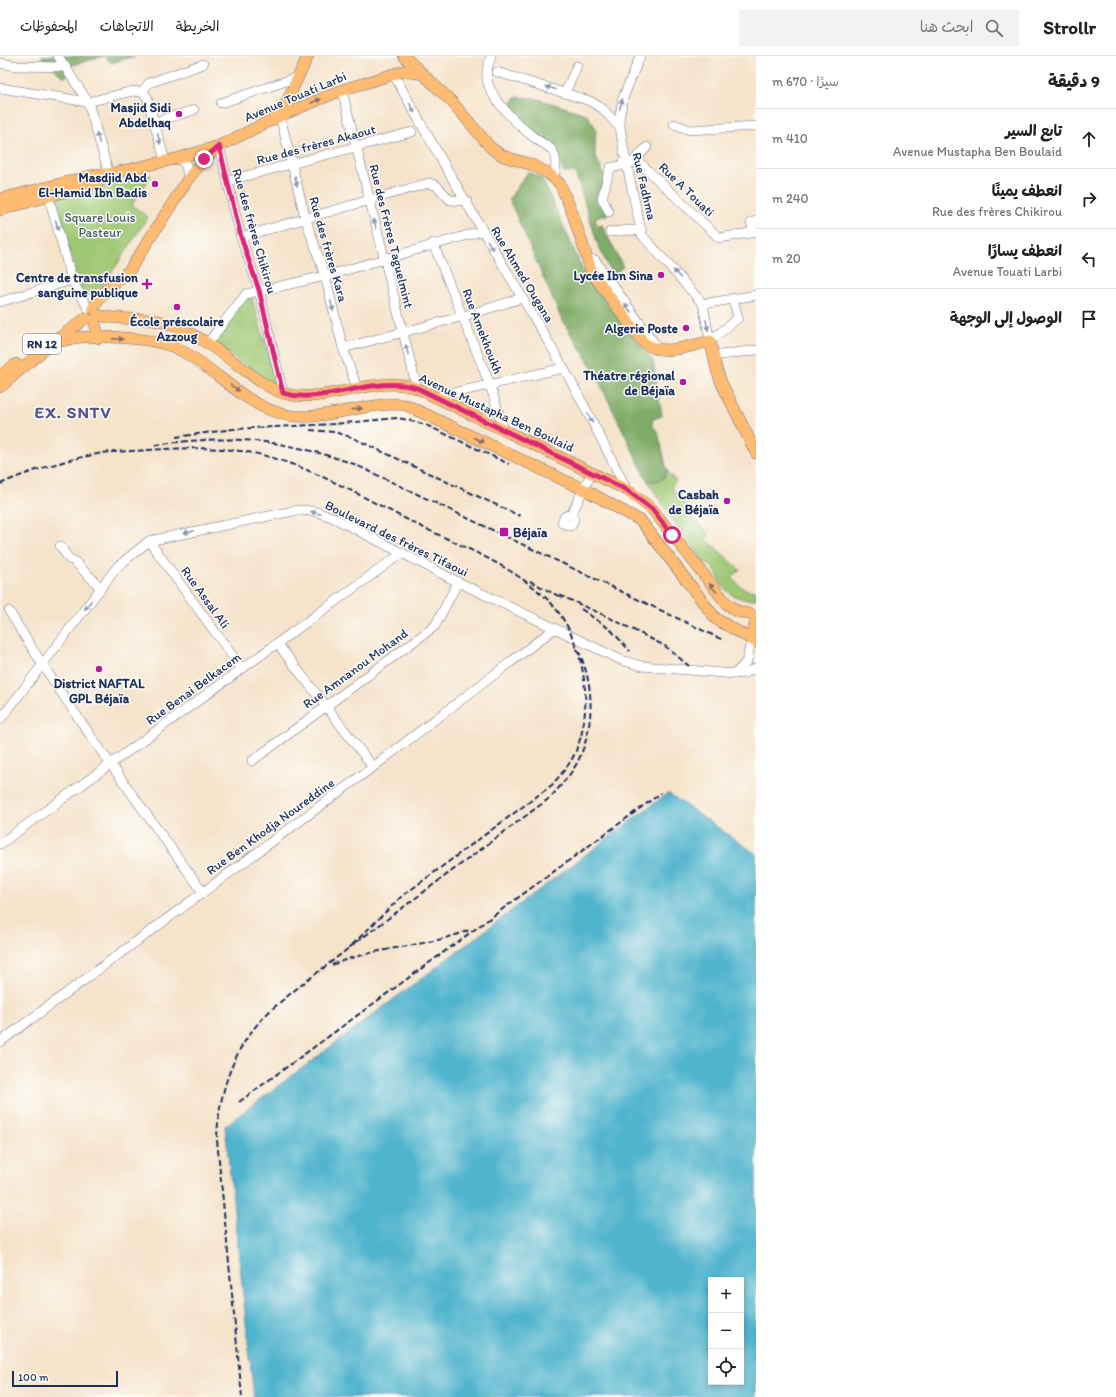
<!DOCTYPE html>
<html lang="ar">
<meta charset="utf-8">
<style>
:root{--surface:#fff;--page:#f2f2f2;--text:#222;--muted:#767676;--line:#e0e0e0}
body{margin:0;font-family:Itim,"Playpen Sans Arabic",sans-serif;background:var(--page);color:var(--text);direction:rtl}
.controls{position:absolute;right:12px;bottom:12px;display:grid;overflow:hidden;border-radius:0px;box-shadow:0 2px 6px #0003}
.controls button{width:36px;height:36px;display:grid;place-items:center;padding:0;border:0;border-bottom:1px solid var(--line);background:var(--surface);color:var(--text);font:20px sans-serif}
.scale{position:absolute;left:12px;bottom:10px;width:106px;box-sizing:border-box;padding-left:4px;border:2px solid #1b2f5e;border-top:0;font-size:11px;line-height:14px;white-space:nowrap;color:#1b2f5e;-webkit-text-stroke:3px #fdfcf7;paint-order:stroke}
.stop{position:absolute;width:12px;height:12px;margin:-9px;border:3px solid #db2777;border-radius:50%;background:#fff}
.stop.end{background:#db2777;border-color:#fff;box-shadow:0 1px 4px #0008}
.list{margin:0;padding:0;list-style:none}
h2{display:flex;justify-content:space-between;align-items:center;height:52px;margin:0;padding:0 16px;font-size:17px}
h2 small{font-size:13px;font-weight:400;color:var(--muted)}
.list li{display:grid;grid-template-columns:26px 1fr auto;gap:12px;align-items:center;box-sizing:border-box;height:60px;padding:0 16px;border-top:1px solid var(--line)}
.list b{display:block;font-size:15px;white-space:nowrap}
.list p{margin:0;font-size:13px;white-space:nowrap;color:var(--muted)}
.list em{font-size:13px;font-style:normal;color:var(--muted)}
.icon{flex:none;width:22px;height:22px;fill:none;stroke:currentColor;stroke-width:2;stroke-linecap:round;stroke-linejoin:round}
.map{position:relative;flex:none;width:756px;height:1341px;overflow:hidden;direction:ltr}
header{display:flex;align-items:center;gap:24px;box-sizing:border-box;height:56px;padding:0 20px;background:var(--surface);border-bottom:1px solid var(--line)}
header strong{font-size:19px}
nav{display:flex;gap:22px;margin-inline-start:auto;font-size:14px}
.search{width:280px;height:36px;background:var(--page);display:flex;align-items:center;gap:10px;box-sizing:border-box;padding:0 14px;border-radius:0px;color:var(--muted);font-size:15px}
main{display:flex}
aside{flex:1;background:var(--surface)}
.map>svg:first-child{display:block}
.green{fill:#9fc875;stroke:#5d7c6a}
.forest{fill:#7fac66;stroke:#4d6e62}
.water{fill:#4fb4ce;stroke:#357296;fill-rule:evenodd}
.lines{fill:none;stroke-linecap:round;stroke-linejoin:round}
.minor-casing{stroke:#676e84;stroke-width:10}
.major-casing{stroke:#676e84;stroke-width:12}
.minor{stroke:#fff;stroke-width:9}
.major{stroke:#febb71;stroke-width:11}
.rail{stroke:#1b2f5e;stroke-width:2;stroke-dasharray:6 3;stroke-linecap:butt}
.oneway{fill:#8d97ae}
.oneway2{fill:#816e67}
.route{stroke:#db2777;stroke-width:5}
.poi-dot{fill:#b5179e;stroke:#fdfcf7;stroke-width:1.5}
.labels{text-anchor:middle;stroke-width:3;stroke-linejoin:round;paint-order:stroke}
.shield{fill:#fdfcf7;stroke:#5f6c8c;stroke-width:1}
.shield-label{font-size:12px;font-weight:bold;fill:#1b2f5e}
.street-label{font-size:13px;fill:#1b2f5e;stroke:#fdfcf7}
.poi-label{font-size:13px;font-weight:bold;fill:#1b2f5e;stroke:#fdfcf7;text-anchor:end}
.park-label{font-size:13px;fill:#435d65;stroke:#fdfcf7}
.district-label{font-size:17px;font-weight:bold;letter-spacing:1px;fill:#58588f;stroke:#fdfcf7}
</style>
<header>
<strong>Strollr</strong>
<div class="search"><svg class="icon" aria-label="search" viewBox="0 0 24 24"><circle cx="10" cy="10" r="6"/><path d="M15 15l6 6"/></svg>ابحث هنا</div>
<nav><a>الخريطة</a><a>الاتجاهات</a><a>المحفوظات</a></nav>
</header>
<main>
<aside>
<h2>9 دقيقة<small>سيرًا · 670 m</small></h2>
<ul class="list">
<li><svg class="icon" aria-label="ahead" viewBox="0 0 24 24"><path d="M12 20V5M6 11l6-6 6 6"/></svg><div><b>تابع السير</b><p>Avenue Mustapha Ben Boulaid</p></div><em>410 m</em></li>
<li><svg class="icon" aria-label="right" viewBox="0 0 24 24"><path d="M7 20v-9h11M14 6l5 5-5 5"/></svg><div><b>انعطف يمينًا</b><p>Rue des frères Chikirou</p></div><em>240 m</em></li>
<li><svg class="icon" aria-label="left" viewBox="0 0 24 24"><path d="M17 20v-9H6M10 6l-5 5 5 5"/></svg><div><b>انعطف يسارًا</b><p>Avenue Touati Larbi</p></div><em>20 m</em></li>
<li><svg class="icon" aria-label="arrive" viewBox="0 0 24 24"><path d="M6 21V4h12l-3 4 3 4H6"/></svg><div><b>الوصول إلى الوجهة</b></div></li>
</ul>
</aside>
<div class="map">
<svg width="756" height="1341" viewBox="0 0 756 1341">
<rect width="100%" height="100%" fill="#fdfcf7"/>
<filter id="ink" filterUnits="userSpaceOnUse"><feTurbulence type="fractalNoise" baseFrequency=".025" numOctaves="2"/><feDisplacementMap in="SourceGraphic" scale="8" xChannelSelector="R" yChannelSelector="G"/><feConvolveMatrix kernelMatrix="1 2 1 2 8 2 1 2 1" color-interpolation-filters="sRGB"/></filter>
<filter id="wash" filterUnits="userSpaceOnUse"><feTurbulence type="fractalNoise" baseFrequency=".012" numOctaves="4" result="noise"/><feDisplacementMap in="SourceGraphic" scale="16" xChannelSelector="R" yChannelSelector="G"/><feGaussianBlur stdDeviation="0.9" result="paint"/><feColorMatrix in="noise" values="0 0 0 0 0 0 0 0 0 0 0 0 0 0 0 0 0 1.4 0 .05"/><feComposite in="paint" operator="in"/></filter>
<g filter="url(#wash)">
<rect width="100%" height="100%" fill="#f5e3ca"/>
<!-- green -->
<g class="green">
<path d="M151,119l-19,30 16,12 -45,69 -13,9 -9,-3 -25,-94z"/>
<path d="M250,236l29,97 -71,-50z"/>
<path d="M667,414l9,12 -5,5 21,27 -2,2 19,18 -3,5 34,31 -9,7c7,8 14,15 25,14v8c-13,2 -27,-3 -34,-14 -5,-9 -5,-18 -17,-22l-30,-40 -28,-43 7,2 9,-4z"/>
</g>
<!-- forest -->
<g class="forest">
<path d="M41,0h94l-24,7 -7,-7 -38,11 1,9 -4,1z"/>
<path d="M516,41l19,1 51,16 10,14 -1,26 9,21 3,41 -12,1 2,9 5,-1 21,42 -11,8 -14,-30 -23,-73h-12l-7,-23 -17,-11 -31,-30z"/>
<path d="M528,116l14,6 42,95 69,88 9,55 -9,3 -1,6 6,7 9,38 -3,8 -10,4 -7,-2 -54,-111 -32,-51 -52,-119z"/>
</g>
<!-- water -->
<path class="water" d="M668,737l88,61v543h-502l-29,-271zM711,1224h30v102h-30z"/>
</g>
<g filter="url(#ink)">
<g class="lines">
<!-- minor casing -->
<g class="minor-casing">
<g id="minor">
<path d="M58,0l30,46 21,72"/>
<path d="M491,0c-3,9 -6,18 -3,27 5,19 32,44 48,56 4,3 11,6 15,10 7,8 5,21 3,30"/>
<path d="M640,0l-17,42 -4,22 5,32 18,83 61,69"/>
<path d="M0,7l18,3 48,1"/>
<path d="M497,16l93,29 13,8 16,18"/>
<path d="M393,17c54,100 113,196 170,294 23,40 43,82 64,123"/>
<path d="M0,32l88,14 45,-11 9,1 5,5 18,64"/>
<path d="M342,34l75,298"/>
<path d="M142,36l7,-9 54,-19"/>
<path d="M565,37l12,-27"/>
<path d="M221,47l77,-26"/>
<path d="M280,60l25,101 20,59 18,72 14,40"/>
<path d="M155,66l39,-12"/>
<path d="M674,68l16,6 66,-4"/>
<path d="M219,90l22,91 18,53 24,103"/>
<path d="M179,102l7,7 2,14"/>
<path d="M637,104l82,78 37,-6"/>
<path d="M632,107l15,-16"/>
<path d="M227,125l185,-49"/>
<path d="M47,135l25,89 16,28"/>
<path d="M609,156l-7,-14 8,-30 10,-2 6,-7"/>
<path d="M610,176l20,-2 12,1"/>
<path d="M754,176l-3,-9 5,-2"/>
<path d="M241,181l188,-54 8,3 13,14 17,1"/>
<path d="M433,187l57,142 14,45"/>
<path d="M587,203l8,1 64,90"/>
<path d="M733,242l5,20 -28,23 -7,-37 53,-9"/>
<path d="M0,246l72,-22"/>
<path d="M207,288l39,-50 79,-18 157,-45"/>
<path d="M343,292l121,-32 58,-18"/>
<path d="M714,300l42,-6"/>
<path d="M435,341l129,-29"/>
<path d="M572,457l20,-41"/>
<path d="M572,457l2,7 -3,6 -9,-3 2,-6z"/>
<path d="M149,485l93,128"/>
<path d="M60,490l9,13 5,2 27,27"/>
<path d="M9,555c59,97 127,189 194,281"/>
<path d="M277,587l96,124"/>
<path d="M735,618l12,-13 5,-27"/>
<path d="M0,664l117,-153 32,-26 149,-31 15,1 19,6 126,65 163,78 21,6 92,8 11,-1 11,-5"/>
<path d="M252,705l183,-135 23,-44"/>
<path d="M0,788l402,-291"/>
<path d="M0,986l373,-275 181,-138"/>
</g>
</g>
<!-- major casing -->
<g class="major-casing">
<g id="major">
<path d="M404,0l49,47 38,45 12,8 29,9 16,8 12,11 12,28 20,61 52,70c19,14 45,3 66,-2l7,30 5,13 34,69"/>
<path d="M280,60l28,-60"/>
<path d="M0,143l98,-25h11l70,-16 36,-11"/>
<path d="M0,154l99,-28 7,-7"/>
<path d="M93,252l14,-19 22,-18 59,-92 16,-20 15,-13 61,-30 62,-26 62,-19 19,3"/>
<path d="M98,259c18,5 37,3 55,5 39,6 77,40 108,62 8,5 16,10 25,12 43,10 88,-20 131,-6l210,102 25,19 75,95 10,7 19,5"/>
<path d="M94,264l5,18"/>
<path d="M52,287c11,-2 22,-6 33,-6 25,-1 73,1 95,13 35,18 63,54 102,64 38,10 85,-14 124,-9l185,88 50,28 75,98 40,23"/>
<path d="M0,320l16,-12"/>
<path d="M0,331l52,-44 34,-25"/>
<path d="M756,566l-3,8 3,11"/>
</g>
</g>
<!-- minor -->
<use href="#minor" class="minor"/>
<!-- major -->
<use href="#major" class="major"/>
<!-- rail -->
<g class="rail">
<path d="M310,374l24,2 17,5 169,79"/>
<path d="M176,381l57,-8 101,-5 63,-6 12,2 17,5 83,39"/>
<path d="M155,389c75,-11 127,-6 199,19l369,176"/>
<path d="M111,396c53,-2 110,-10 162,6 51,15 98,44 145,67 43,21 91,39 127,72 39,36 52,110 29,158 -5,11 -14,20 -22,30l-151,112 -51,50 201,-150c9,-11 19,-21 26,-34 19,-37 18,-85 -3,-120"/>
<path d="M0,428c37,-16 75,-27 115,-33"/>
<path d="M530,525l32,17"/>
<path d="M559,539l47,21 59,30 24,20"/>
<path d="M581,553l30,21 19,21"/>
<path d="M332,909c44,-19 94,-17 137,-35"/>
<path d="M239,1046l422,-309"/>
<path d="M242,1341l-25,-257c1,-48 17,-96 54,-130 25,-22 53,-42 79,-63"/>
</g>
</g>
<!-- one-way arrows -->
<defs><path id="oneway-solid" d="M-6-.8H1V-3.2L6.5 0L1 3.2V.8H-6Z"/></defs>
<g class="oneway">
<use href="#oneway-solid" transform="translate(551 32) rotate(-163)"/>
<use href="#oneway-solid" transform="translate(621 48) rotate(-75)"/>
<use href="#oneway-solid" transform="translate(412 52) rotate(62)"/>
<use href="#oneway-solid" transform="translate(98 82) rotate(-105)"/>
<use href="#oneway-solid" transform="translate(159 83) rotate(76)"/>
<use href="#oneway-solid" transform="translate(296 125) rotate(76)"/>
<use href="#oneway-solid" transform="translate(375 168) rotate(-103)"/>
<use href="#oneway-solid" transform="translate(57 169) rotate(74)"/>
<use href="#oneway-solid" transform="translate(490 189) rotate(59)"/>
<use href="#oneway-solid" transform="translate(677 218) rotate(-131)"/>
<use href="#oneway-solid" transform="translate(332 250) rotate(75)"/>
<use href="#oneway-solid" transform="translate(628 252) rotate(-127)"/>
<use href="#oneway-solid" transform="translate(707 269) rotate(79)"/>
<use href="#oneway-solid" transform="translate(407 294) rotate(-104)"/>
<use href="#oneway-solid" transform="translate(590 362) rotate(63)"/>
<use href="#oneway-solid" transform="translate(316 457) rotate(-165)"/>
<use href="#oneway-solid" transform="translate(189 476) rotate(168)"/>
<use href="#oneway-solid" transform="translate(88 549) rotate(127)"/>
</g>
<g class="oneway2">
<use href="#oneway-solid" transform="translate(316 45) rotate(-23)"/>
<use href="#oneway-solid" transform="translate(118 283) rotate(2)"/>
<use href="#oneway-solid" transform="translate(235 332) rotate(35)"/>
<use href="#oneway-solid" transform="translate(357 353) rotate(-9)"/>
<use href="#oneway-solid" transform="translate(479 384) rotate(26)"/>
<use href="#oneway-solid" transform="translate(713 532) rotate(-130)"/>
</g>
</g>
<g class="lines" filter="url(#ink)">
<!-- route -->
<path class="route" d="M204,103l15,-13 22,91 18,53 24,103c39,13 92,-19 134,-5l210,102 25,19 20,26"/>
</g>
<!-- markers -->
<g class="poi-dot">
<circle cx="179" cy="58" r="4"/>
<circle cx="155" cy="128" r="4"/>
<circle cx="661" cy="219" r="4"/>
<path d="M145 222h4v4h4v4h-4v4h-4v-4h-4v-4h4z"/>
<circle cx="177" cy="251" r="4"/>
<circle cx="686" cy="272" r="4"/>
<circle cx="683" cy="326" r="4"/>
<circle cx="727" cy="445" r="4"/>
<rect x="499" y="471" width="10" height="10" rx="2"/>
<circle cx="99" cy="613" r="4"/>
</g>
<g class="labels">
<!-- shield labels -->
<rect class="shield" x="23" y="278" width="38" height="20" rx="3"/>
<g class="shield-label">
<text x="42" y="292">RN 12</text>
</g>
<!-- street labels -->
<g class="street-label">
<text transform="translate(295 40) rotate(-23)" y="5">Avenue Touati Larbi</text>
<text transform="translate(316 88) rotate(-15)" y="5">Rue des frères Akaout</text>
<text transform="translate(645 130) rotate(77)" y="5">Rue Fadhma</text>
<text transform="translate(687 133) rotate(44)" y="5">Rue A Touati</text>
<text transform="translate(255 175) rotate(74)" y="5">Rue des frères Chikirou</text>
<text transform="translate(392 180) rotate(76)" y="5">Rue des Frères Taguelmint</text>
<text transform="translate(329 193) rotate(74)" y="5">Rue des frères Kara</text>
<text transform="translate(523 218) rotate(59)" y="5">Rue Ahmed Ougana</text>
<text transform="translate(483 275) rotate(69)" y="5">Rue Amekhoukh</text>
<text transform="translate(497 356) rotate(25)" y="5">Avenue Mustapha Ben Boulaid</text>
<text transform="translate(397 482) rotate(26)" y="5">Boulevard des frères Tifaoui</text>
<text transform="translate(206 541) rotate(54)" y="5">Rue Assal Ali</text>
<text transform="translate(355 612) rotate(-36)" y="5">Rue Amnanou Mohand</text>
<text transform="translate(193 632) rotate(-36)" y="5">Rue Benai Belkacem</text>
<text transform="translate(270 770) rotate(-36)" y="5">Rue Ben Khodja Noureddine</text>
</g>
<!-- poi labels -->
<g class="poi-label">
<text x="171" y="56">Masjid Sidi<tspan x="171" dy="15">Abdelhaq</tspan></text>
<text x="147" y="126">Masdjid Abd<tspan x="147" dy="15">El-Hamid Ibn Badis</tspan></text>
<text x="653" y="224">Lycée Ibn Sina</text>
<text x="138" y="226">Centre de transfusion<tspan x="138" dy="15">sanguine publique</tspan></text>
<text x="177" y="270" text-anchor="middle">École préscolaire<tspan x="177" dy="15">Azzoug</tspan></text>
<text x="678" y="277">Algerie Poste</text>
<text x="675" y="324">Théatre régional<tspan x="675" dy="15">de Béjaïa</tspan></text>
<text x="719" y="443">Casbah<tspan x="719" dy="15">de Béjaïa</tspan></text>
<text x="513" y="481" text-anchor="start">Béjaïa</text>
<text x="99" y="632" text-anchor="middle">District NAFTAL<tspan x="99" dy="15">GPL Béjaïa</tspan></text>
</g>
<!-- park labels -->
<g class="park-label">
<text x="100" y="166">Square Louis<tspan x="100" dy="15">Pasteur</tspan></text>
</g>
<!-- district labels -->
<g class="district-label">
<text x="73" y="362">EX. SNTV</text>
</g>
</g>
</svg>
<div class="controls">
<button>+</button>
<button>−</button>
<button><svg class="icon" aria-label="locate" viewBox="0 0 24 24"><circle cx="12" cy="12" r="6"/><path d="M12 2v4M12 18v4M2 12h4M18 12h4"/></svg></button>
</div>
<div class="scale">100 m</div>
<div class="stop" style="left:672px;top:479px"></div>
<div class="stop end" style="left:204px;top:103px"></div>
</div>
</main>
